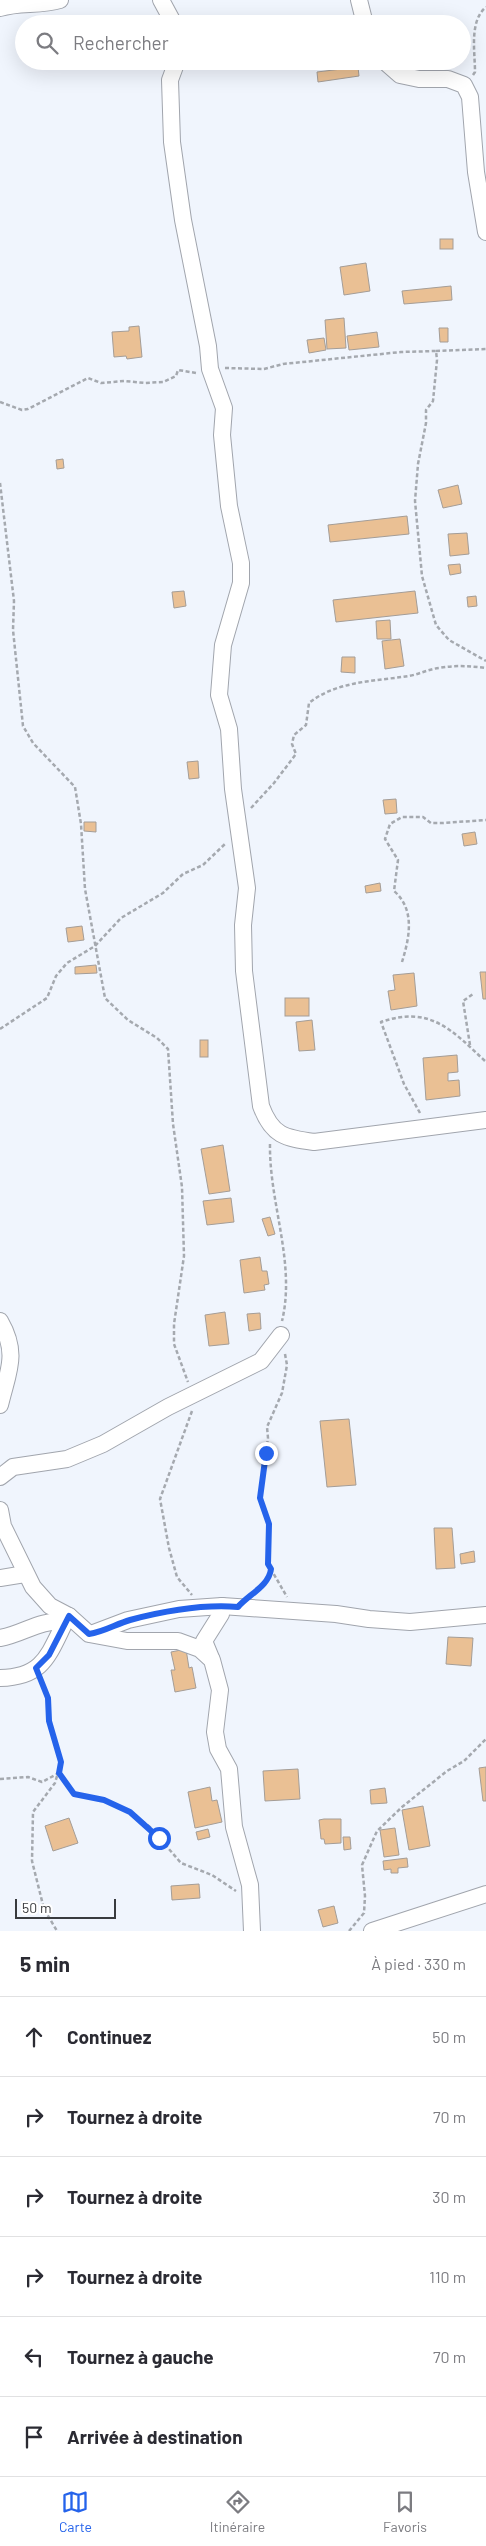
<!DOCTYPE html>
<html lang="fr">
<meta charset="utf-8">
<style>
:root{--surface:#fff;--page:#f2f2f3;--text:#2b2b33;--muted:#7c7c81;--line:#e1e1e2;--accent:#2563eb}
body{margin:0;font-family:Barlow,sans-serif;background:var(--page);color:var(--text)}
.scale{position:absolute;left:15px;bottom:12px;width:101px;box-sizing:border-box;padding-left:5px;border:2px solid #393b3e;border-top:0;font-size:14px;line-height:18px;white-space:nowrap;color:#393b3e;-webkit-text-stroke:4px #fff;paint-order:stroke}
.stop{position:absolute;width:15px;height:15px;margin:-11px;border:4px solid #2563eb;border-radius:50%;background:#fff}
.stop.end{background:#2563eb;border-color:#fff;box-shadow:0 1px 5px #0008}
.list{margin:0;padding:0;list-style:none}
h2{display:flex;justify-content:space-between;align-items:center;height:65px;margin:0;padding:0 20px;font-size:21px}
h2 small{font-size:16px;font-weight:400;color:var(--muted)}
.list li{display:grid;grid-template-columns:32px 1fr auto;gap:15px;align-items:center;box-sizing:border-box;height:80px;padding:0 20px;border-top:1px solid var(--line)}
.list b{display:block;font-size:19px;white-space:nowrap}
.list em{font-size:16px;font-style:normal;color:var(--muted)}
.icon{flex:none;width:28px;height:28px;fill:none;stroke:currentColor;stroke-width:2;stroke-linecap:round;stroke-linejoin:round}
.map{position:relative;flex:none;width:486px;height:1931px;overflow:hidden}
.search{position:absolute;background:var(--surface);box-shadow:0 5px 20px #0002;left:15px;right:15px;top:15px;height:55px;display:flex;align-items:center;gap:12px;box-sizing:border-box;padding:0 18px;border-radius:28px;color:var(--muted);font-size:19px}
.sheet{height:545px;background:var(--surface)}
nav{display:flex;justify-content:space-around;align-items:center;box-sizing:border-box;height:70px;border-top:1px solid var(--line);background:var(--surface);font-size:14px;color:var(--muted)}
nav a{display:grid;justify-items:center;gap:2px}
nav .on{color:var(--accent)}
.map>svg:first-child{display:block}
.building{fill:#eac094;stroke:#a49d97}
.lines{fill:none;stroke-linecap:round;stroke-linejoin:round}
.street-casing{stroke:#a1a5ad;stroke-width:18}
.path{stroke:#a5a9af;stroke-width:2.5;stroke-dasharray:4 2.5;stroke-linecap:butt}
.street{stroke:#fff;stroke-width:16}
.route{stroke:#2563eb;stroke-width:6}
</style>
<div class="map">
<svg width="486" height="1931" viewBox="0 0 486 1931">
<rect width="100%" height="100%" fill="#f0f5fd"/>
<!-- building -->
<g class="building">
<path d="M318,61h22l1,5 -22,3z"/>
<path d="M358,67l1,9 -41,6 -1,-10z"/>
<rect x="440" y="239" width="13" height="10"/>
<path d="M366,263l4,28 -26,4 -4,-28z"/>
<path d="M451,286l1,14 -48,4 -2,-13z"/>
<path d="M344,318l2,30 -19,1 -2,-29z"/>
<path d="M139,326l3,31 -15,2 -1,-3 -12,1 -2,-25 17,-1v-4z"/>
<path d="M439,328h9v14h-8z"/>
<path d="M377,332l2,15 -30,3 -2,-14z"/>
<path d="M324,338l2,12 -17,3 -2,-13z"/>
<path d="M63,459l1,9 -7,1 -1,-9z"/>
<path d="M458,485l4,19 -19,4 -5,-18z"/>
<path d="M407,516l2,18 -79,8 -2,-17z"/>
<path d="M467,533l2,21 -19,2 -2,-22z"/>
<path d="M460,564l1,9 -11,2 -2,-10z"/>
<path d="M184,591l2,15 -12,2 -2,-16z"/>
<path d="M415,591l3,22 -82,9 -3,-22z"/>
<path d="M476,596l1,10 -9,1 -1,-10z"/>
<path d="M390,620l1,19h-14l-1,-18z"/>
<path d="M400,639l4,27 -19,3 -3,-28z"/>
<path d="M342,657h13v16l-14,-1z"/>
<path d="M198,761l1,17 -10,1 -2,-17z"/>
<path d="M396,799l1,14 -12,1 -2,-14z"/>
<path d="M84,822h12v10l-12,-1z"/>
<path d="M475,832l2,12 -13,2 -2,-12z"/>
<path d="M380,883l1,8 -15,2 -1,-7z"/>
<path d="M82,926l2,14 -16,2 -2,-14z"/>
<path d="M96,965l1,8 -22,1v-7z"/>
<path d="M480,972h6v27h-3z"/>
<path d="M414,973l3,33 -26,4 -3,-19 7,-1 -2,-15z"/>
<rect x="285" y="998" width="24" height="18"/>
<path d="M312,1020l3,30 -16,1 -3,-29z"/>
<rect x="200" y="1040" width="8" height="17"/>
<path d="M457,1055l1,17 -10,1v8l11,-1 1,16 -34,4 -3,-42z"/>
<path d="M223,1145l7,46 -21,3 -8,-45z"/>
<path d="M231,1198l3,24 -27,3 -4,-24z"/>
<path d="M270,1217l5,17 -7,2 -6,-17z"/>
<path d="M260,1257l2,14h5l2,13 -5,1 1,5 -21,3 -4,-33z"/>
<path d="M225,1312l4,32 -20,2 -4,-31z"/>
<path d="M260,1313l1,16 -12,2 -2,-17z"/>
<path d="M349,1419l7,66 -29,2 -7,-66z"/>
<path d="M434,1528h18l3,40 -19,1z"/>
<path d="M474,1551l1,11 -14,2 -1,-10z"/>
<path d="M448,1637l25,1 -2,28 -25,-2z"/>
<path d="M186,1649l3,19 3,-1 4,21 -21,4 -4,-22h4l-4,-18z"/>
<path d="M486,1767v34h-3l-4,-33z"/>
<path d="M298,1769l2,30 -35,2 -2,-30z"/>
<path d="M210,1787l2,14 5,-1 5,22 -27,6 -7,-36z"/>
<path d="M385,1788l2,15 -16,1 -1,-14z"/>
<path d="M423,1806l7,40 -21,4 -7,-40z"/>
<path d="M69,1818l9,25 -25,8 -8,-25z"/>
<path d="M324,1819h17v24l-16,1 -1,-5h-3l-2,-19z"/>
<path d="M395,1828l4,27 -15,2 -4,-27z"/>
<path d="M208,1829l2,8 -12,3 -2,-8z"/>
<path d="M343,1837h7l1,12 -7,1z"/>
<path d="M407,1858l1,9 -10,1v5h-7v-4l-7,1 -1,-9z"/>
<path d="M199,1884l1,14 -28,2 -1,-14z"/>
<path d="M334,1906l4,17 -15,4 -5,-17z"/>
</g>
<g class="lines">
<!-- street casing -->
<g class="street-casing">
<g id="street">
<path d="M161,0l13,24"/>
<path d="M359,0l6,24"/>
<path d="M0,8c19,-6 40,-2 60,-8"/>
<path d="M177,61l-7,19 2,62 11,78 25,126 2,23 14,39 -2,27 7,71 12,57v20l-18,62 -4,50 10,34 4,60 14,99 -4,37 1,46 17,135c11,30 24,32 53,36l172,-22"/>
<path d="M384,61l16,14 19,4h29l16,6 6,12 6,75 10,60"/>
<path d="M0,1321c19,33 8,50 0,84"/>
<path d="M0,1477l13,-10 54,-8 36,-15 65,-37 93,-46 20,-26"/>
<path d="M0,1510l3,16 30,61 17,19 19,10 20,18 38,7h51l22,8 12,11 8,30 -5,42 3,17 11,20 5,58 16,58 2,46"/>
<path d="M0,1578l25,-4"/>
<path d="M91,1634l37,-14 51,-11 43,-3 114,8 33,5 41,3 76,-7"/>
<path d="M0,1638c24,-4 39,-19 65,-16l4,-6"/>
<path d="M211,1658l-7,-17 17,-27 1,-8"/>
<path d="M0,1678c43,-1 48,-22 65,-56"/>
<path d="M372,1931l114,-37"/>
</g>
</g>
<!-- path -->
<g class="path">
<path d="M473,75l2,-3c0,-20 -6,-51 11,-65"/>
<path d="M436,351l50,-2"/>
<path d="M225,368l39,1 19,-5 118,-12 35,-1 1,9 -4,41 -7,9v13l-8,41 -3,37 7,75 14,49 13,15 37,21"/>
<path d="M0,402l22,8 6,-1 60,-31 13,5 23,-2 21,2 18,-1 13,-6 2,-6 18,3"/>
<path d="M0,483l14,118 -1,29 10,96 10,17 42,44 6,37 4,65 20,109 23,22 29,18 11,11 5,75 9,63 2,69 -10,68v20l14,38"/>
<path d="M251,808l23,-25 22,-29 -4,-10 2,-9 12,-10 3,-22c27,-22 67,-22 100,-27 11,-2 20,-7 30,-8 16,-3 31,-2 47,0"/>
<path d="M402,962c7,-23 14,-52 -8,-71l4,-31 -13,-21 5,-15 12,-7h21l8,6h12l43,-3"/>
<path d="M0,1029l47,-31 9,-22 11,-13 28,-17 26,-28 42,-25 20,-19 20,-9 23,-22"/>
<path d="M470,1045l-7,-44 10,-7"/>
<path d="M420,1113l-16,-29 -23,-62c49,-17 71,8 105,40"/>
<path d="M270,1144c-1,59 26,119 12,177"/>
<path d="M285,1354l2,11 -5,28 -15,34 1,11 -8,60 9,26 -1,40 19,33"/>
<path d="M192,1411l-32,88 9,49 8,29 15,18"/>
<path d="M253,1593l13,-12 5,-11"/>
<path d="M41,1682l6,16 2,23 12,41 -6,21 -22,29 -1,49 12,48 13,22"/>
<path d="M0,1779l28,-2 14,5 17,-9 15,21 30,6 26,12 20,15 31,36 31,12 24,16"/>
<path d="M349,1931l15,-18 1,-17 -3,-31 15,-34 25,-24 45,-36 17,-10 22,-22"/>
</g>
<!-- street -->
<use href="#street" class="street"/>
</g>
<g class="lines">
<!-- route -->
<path class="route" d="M159,1838l-29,-26 -26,-12 -30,-6 -15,-21 2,-11 -12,-41 -1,-23 -12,-30 13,-13 20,-39 20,18c15,-2 27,-10 41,-14 34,-9 72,-16 108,-13 10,-12 31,-21 33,-38l-3,-5 1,-40 -9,-26 6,-45"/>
</g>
</svg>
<div class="scale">50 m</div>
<div class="stop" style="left:159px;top:1838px"></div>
<div class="stop end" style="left:266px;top:1453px"></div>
<div class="search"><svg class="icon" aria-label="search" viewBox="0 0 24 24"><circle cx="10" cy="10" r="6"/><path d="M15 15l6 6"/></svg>Rechercher</div>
</div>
<section class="sheet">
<h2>5 min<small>À pied · 330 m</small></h2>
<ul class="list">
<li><svg class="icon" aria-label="ahead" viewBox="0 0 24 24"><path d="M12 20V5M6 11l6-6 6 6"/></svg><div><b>Continuez</b></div><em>50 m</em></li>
<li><svg class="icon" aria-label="right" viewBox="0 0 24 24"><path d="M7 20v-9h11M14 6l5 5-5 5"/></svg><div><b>Tournez à droite</b></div><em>70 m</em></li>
<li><svg class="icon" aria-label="right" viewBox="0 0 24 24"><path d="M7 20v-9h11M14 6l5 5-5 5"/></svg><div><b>Tournez à droite</b></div><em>30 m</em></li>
<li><svg class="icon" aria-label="right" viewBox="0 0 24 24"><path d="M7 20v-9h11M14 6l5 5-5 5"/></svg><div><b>Tournez à droite</b></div><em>110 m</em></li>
<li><svg class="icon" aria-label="left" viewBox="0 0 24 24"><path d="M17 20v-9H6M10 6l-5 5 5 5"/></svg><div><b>Tournez à gauche</b></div><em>70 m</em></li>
<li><svg class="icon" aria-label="arrive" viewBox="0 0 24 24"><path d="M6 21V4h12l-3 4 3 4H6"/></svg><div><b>Arrivée à destination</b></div></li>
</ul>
</section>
<nav>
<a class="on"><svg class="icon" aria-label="map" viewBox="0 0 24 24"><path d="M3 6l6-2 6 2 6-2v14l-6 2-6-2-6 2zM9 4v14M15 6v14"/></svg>Carte</a>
<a><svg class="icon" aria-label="directions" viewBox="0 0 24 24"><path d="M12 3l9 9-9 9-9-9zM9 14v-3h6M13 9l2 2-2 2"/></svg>Itinéraire</a>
<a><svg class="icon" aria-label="saved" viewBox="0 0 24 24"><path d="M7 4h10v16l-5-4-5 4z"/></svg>Favoris</a>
</nav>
